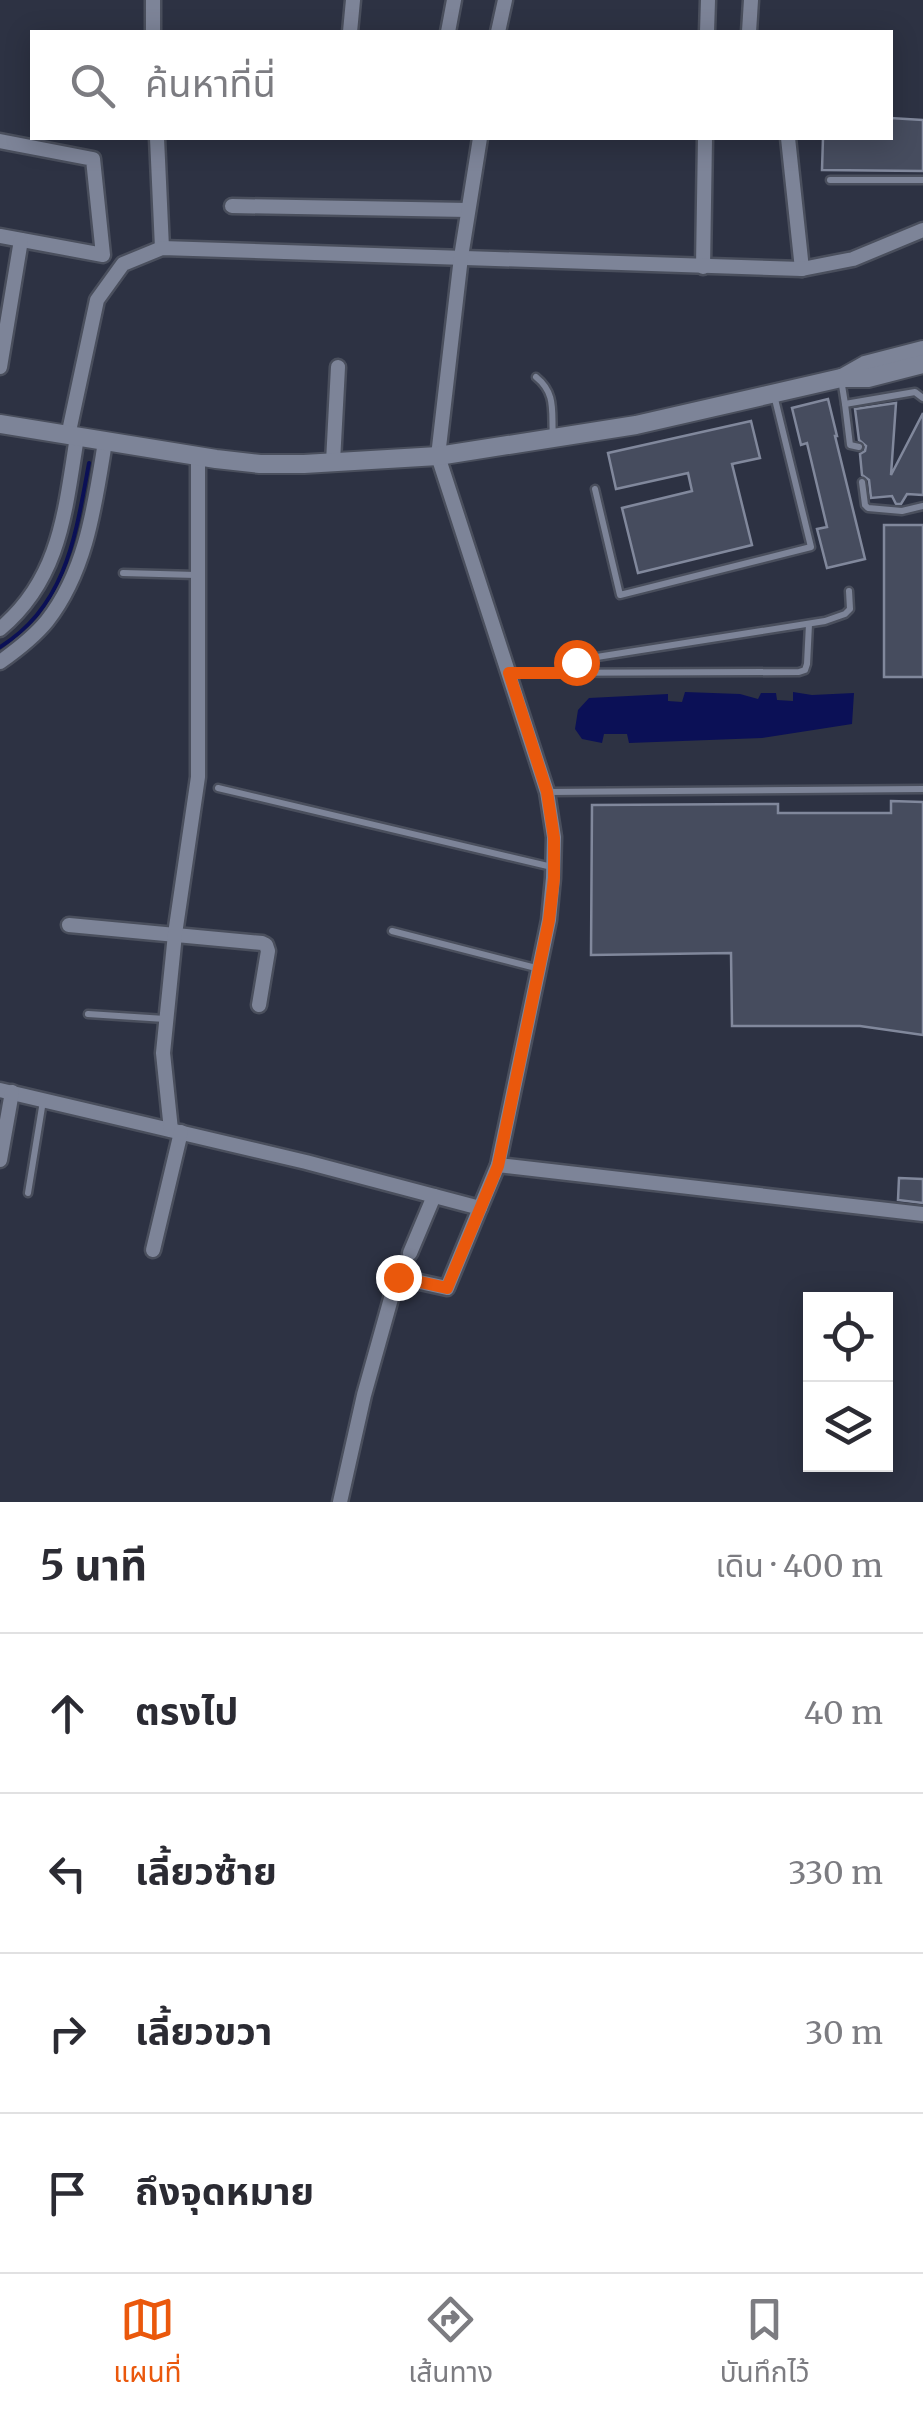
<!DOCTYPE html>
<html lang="th">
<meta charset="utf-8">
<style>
:root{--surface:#fff;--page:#f2f2f3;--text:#2b2b33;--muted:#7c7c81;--line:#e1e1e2;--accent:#ea580c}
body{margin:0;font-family:Merriweather,"Noto Sans Thai",serif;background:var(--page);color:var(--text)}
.controls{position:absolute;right:30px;bottom:30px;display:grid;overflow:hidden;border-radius:0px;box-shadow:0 5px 25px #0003}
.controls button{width:90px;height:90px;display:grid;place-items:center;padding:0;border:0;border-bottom:2px solid var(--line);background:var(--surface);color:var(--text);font:50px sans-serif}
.stop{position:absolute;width:30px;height:30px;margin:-22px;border:8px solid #ea580c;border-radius:50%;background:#fff}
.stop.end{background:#ea580c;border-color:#fff;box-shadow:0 2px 10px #0008}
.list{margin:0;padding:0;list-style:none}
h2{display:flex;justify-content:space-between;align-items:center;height:130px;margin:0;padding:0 40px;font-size:42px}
h2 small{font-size:32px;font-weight:400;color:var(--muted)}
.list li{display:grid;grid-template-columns:65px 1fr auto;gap:30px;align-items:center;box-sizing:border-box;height:160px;padding:0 40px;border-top:2px solid var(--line)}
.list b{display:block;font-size:38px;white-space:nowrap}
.list em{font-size:32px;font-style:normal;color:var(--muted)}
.icon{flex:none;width:55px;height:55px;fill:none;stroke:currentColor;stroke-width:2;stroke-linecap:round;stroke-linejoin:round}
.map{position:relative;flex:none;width:923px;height:1502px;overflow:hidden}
.search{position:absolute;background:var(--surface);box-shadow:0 5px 25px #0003;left:30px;right:30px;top:30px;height:110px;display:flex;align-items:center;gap:25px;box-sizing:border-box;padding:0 35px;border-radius:0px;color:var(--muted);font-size:38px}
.sheet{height:770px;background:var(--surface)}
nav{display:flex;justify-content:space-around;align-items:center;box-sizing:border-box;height:140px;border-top:2px solid var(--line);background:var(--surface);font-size:28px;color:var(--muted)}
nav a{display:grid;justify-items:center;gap:5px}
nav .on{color:var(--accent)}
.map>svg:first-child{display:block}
.water{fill:#0b1056}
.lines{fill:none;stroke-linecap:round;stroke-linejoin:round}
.stream{stroke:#0b1056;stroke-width:4}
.building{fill:#464c5e;stroke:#81889c;stroke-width:2.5}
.lane-casing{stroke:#4a4f5d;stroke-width:11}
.street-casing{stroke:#4a4f5d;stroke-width:19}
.secondary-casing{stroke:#4a4f5d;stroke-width:22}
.lane{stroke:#7d8498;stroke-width:6}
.street{stroke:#7d8498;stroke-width:14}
.secondary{stroke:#7d8498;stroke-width:18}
.route{stroke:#ea580c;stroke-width:12}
</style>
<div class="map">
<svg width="923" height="1502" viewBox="0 0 923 1502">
<rect width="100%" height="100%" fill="#2d3243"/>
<!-- water -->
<path class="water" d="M685,692l55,2 18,5 3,-6h15l1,7 16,1v-9l19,3 42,-2 -2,31 -90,14 -133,5 -2,-9h-23l-2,9 -20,-4 -7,-10 3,-19 11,-12 79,-4v7l14,1z"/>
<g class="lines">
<!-- stream -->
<path class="stream" d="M0,647c67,-41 76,-114 89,-184"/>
</g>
<!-- building -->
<g class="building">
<path d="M890,118l33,2v51l-101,-1 1,-32h67z"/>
<path d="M828,399l9,37h-2l30,123 -38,9 -10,-39 10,-2 -20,-84 -6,2 -9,-37z"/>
<path d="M896,403l-5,72 32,-62v82l-16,-1 -6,10h-5l-4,-8 -21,2 -2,-18 -7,-5 -2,-21 5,-3 1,-5 -7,-6 -4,-31z"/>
<path d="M751,421l9,37 -28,6 20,81 -114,28 -16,-65 70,-17 -4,-18 -72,16 -8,-36z"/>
<rect x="884" y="525" width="39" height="152"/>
<path d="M891,801l32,1v233l-63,-9h-128l-1,-73 -140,2 1,-150 186,-1v9h113z"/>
<path d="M899,1178l24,1v24l-25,-3z"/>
</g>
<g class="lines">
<!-- lane casing -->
<g class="lane-casing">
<g id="lane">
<path d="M830,180h93"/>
<path d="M536,377c21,17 15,35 17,60"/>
<path d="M841,379l4,25 70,-12 8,6"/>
<path d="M845,404l5,41 9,2"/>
<path d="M862,482l3,23 3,3 34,3 21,-5"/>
<path d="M595,489l25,106 191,-48 -37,-152"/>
<path d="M123,573l73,2"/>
<path d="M509,673l290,-1 6,-2 2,-6 2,-40"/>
<path d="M571,673l5,-11 8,-3 241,-38 20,-7 5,-5 -1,-18"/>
<path d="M218,788l334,79"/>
<path d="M549,792l374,-3"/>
<path d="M392,931l144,37"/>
<path d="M88,1014l77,5"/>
<path d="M28,1193l15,-92"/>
</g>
</g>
<!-- street casing -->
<g class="street-casing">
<g id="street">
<path d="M153,0v32"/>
<path d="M350,32l3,-32"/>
<path d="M448,32l6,-32"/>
<path d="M498,32l7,-32"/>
<path d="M707,32l1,-32"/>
<path d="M749,32l2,-32"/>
<path d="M157,138l5,110"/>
<path d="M788,138l14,131"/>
<path d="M0,141l93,18 10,96 -103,-19"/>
<path d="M232,206l236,4"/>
<path d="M703,267l2,-129"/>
<path d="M0,367l21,-127"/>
<path d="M68,436l29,-136 26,-36 39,-16 640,21 51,-10 70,-29"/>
<path d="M333,462l5,-95"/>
<path d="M0,629c61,-51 65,-119 77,-192"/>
<path d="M0,662c17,-12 34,-25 47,-41 40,-51 48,-118 58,-179"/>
<path d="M69,925l193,18 4,2 2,6 -9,54"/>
<path d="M0,1090l306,72 174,46 18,-43 51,-245 4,-42 1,-41 -7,-45 -109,-336 23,-199 19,-119"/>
<path d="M171,1130l-8,-77 12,-119 23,-157v-321"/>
<path d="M0,1160l12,-68"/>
<path d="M498,1165l425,49"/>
<path d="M153,1250l28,-118"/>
<path d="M410,1253l24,-57"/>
<path d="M340,1502l24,-107 33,-118 50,11 33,-80"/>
</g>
</g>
<!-- secondary casing -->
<g class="secondary-casing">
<g id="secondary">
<path d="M842,378l23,-13 58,-15"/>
<path d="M0,424l216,35 44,5h44l134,-8 198,-31 205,-47h27l55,-14"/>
</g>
</g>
<!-- lane -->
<use href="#lane" class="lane"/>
<!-- street -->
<use href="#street" class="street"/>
<!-- secondary -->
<use href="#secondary" class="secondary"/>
</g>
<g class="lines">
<!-- route -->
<path class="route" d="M398,1277l49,11 51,-122 51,-246 5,-42v-40l-7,-46 -38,-119h62l5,-11"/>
</g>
</svg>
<div class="controls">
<button><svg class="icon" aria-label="locate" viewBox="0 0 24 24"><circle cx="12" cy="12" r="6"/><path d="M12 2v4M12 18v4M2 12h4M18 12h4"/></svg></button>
<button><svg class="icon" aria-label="layers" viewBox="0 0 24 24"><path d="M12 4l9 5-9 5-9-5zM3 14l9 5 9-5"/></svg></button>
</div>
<div class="stop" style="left:576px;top:662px"></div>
<div class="stop end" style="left:398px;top:1277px"></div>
<div class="search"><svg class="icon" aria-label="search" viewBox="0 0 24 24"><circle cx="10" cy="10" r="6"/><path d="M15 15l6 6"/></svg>ค้นหาที่นี่</div>
</div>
<section class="sheet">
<h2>5 นาที<small>เดิน · 400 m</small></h2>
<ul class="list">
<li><svg class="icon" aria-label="ahead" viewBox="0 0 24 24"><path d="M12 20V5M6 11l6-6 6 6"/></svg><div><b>ตรงไป</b></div><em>40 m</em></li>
<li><svg class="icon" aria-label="left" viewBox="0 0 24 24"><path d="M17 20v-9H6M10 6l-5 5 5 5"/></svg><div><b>เลี้ยวซ้าย</b></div><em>330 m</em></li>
<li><svg class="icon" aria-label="right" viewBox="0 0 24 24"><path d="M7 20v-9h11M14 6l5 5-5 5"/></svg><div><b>เลี้ยวขวา</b></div><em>30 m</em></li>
<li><svg class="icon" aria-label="arrive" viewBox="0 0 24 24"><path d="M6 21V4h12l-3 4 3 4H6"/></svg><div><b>ถึงจุดหมาย</b></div></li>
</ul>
</section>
<nav>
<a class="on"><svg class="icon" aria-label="map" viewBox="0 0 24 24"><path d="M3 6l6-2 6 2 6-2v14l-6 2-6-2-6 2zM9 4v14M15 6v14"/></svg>แผนที่</a>
<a><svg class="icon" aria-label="directions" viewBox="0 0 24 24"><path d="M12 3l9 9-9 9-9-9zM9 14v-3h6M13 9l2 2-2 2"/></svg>เส้นทาง</a>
<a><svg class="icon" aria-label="saved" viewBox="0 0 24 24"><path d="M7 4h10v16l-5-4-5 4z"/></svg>บันทึกไว้</a>
</nav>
